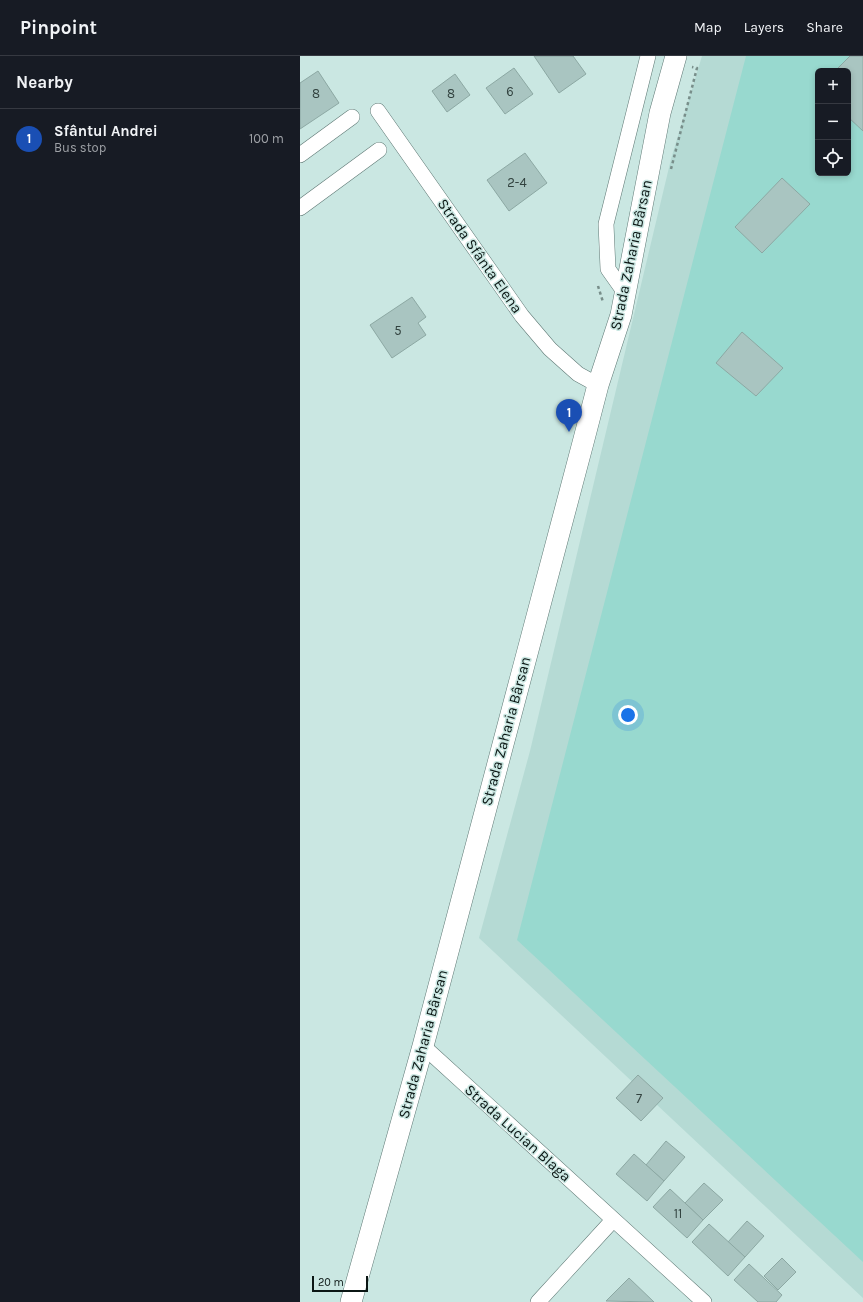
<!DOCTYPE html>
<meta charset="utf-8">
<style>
:root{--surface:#171b24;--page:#242831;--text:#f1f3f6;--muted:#9ea1a6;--line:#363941;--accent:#92b4b2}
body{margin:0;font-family:Karla,sans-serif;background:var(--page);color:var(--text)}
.controls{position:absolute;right:12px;top:12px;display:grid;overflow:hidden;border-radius:6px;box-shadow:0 2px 6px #0003}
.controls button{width:36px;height:36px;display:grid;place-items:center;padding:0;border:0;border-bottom:1px solid var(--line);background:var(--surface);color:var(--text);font:20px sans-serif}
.scale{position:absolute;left:12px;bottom:10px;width:56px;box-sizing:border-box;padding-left:4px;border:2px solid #0b1614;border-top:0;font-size:11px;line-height:14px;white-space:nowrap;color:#0b1614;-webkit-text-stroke:3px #cae7e2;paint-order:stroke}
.you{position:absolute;left:328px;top:659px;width:14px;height:14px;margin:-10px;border:3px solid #fff;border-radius:50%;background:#1a73e8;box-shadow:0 0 0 6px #1a73e833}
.badge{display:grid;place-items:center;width:26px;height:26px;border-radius:50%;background:var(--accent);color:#fff;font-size:13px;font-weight:700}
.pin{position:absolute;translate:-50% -33px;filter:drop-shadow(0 1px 2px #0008)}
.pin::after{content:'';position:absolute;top:21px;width:14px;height:12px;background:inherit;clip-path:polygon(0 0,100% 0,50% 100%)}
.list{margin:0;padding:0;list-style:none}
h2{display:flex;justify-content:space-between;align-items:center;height:52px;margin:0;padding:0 16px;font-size:17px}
h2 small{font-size:13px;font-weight:400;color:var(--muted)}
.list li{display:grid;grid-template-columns:26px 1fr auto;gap:12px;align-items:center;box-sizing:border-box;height:60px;padding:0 16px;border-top:1px solid var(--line)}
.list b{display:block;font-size:15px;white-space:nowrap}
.list p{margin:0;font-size:13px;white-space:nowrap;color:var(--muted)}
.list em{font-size:13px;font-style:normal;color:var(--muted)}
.icon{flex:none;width:22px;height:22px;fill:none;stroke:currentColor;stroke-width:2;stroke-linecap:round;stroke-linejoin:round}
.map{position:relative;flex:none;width:563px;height:1246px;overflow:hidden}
header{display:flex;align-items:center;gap:24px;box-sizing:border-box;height:56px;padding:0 20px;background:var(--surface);border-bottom:1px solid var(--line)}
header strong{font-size:19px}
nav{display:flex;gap:22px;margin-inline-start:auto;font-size:14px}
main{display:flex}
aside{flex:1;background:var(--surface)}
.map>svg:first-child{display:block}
.built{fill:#b5dad4;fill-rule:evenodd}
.green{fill:#98d9cf;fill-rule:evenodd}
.building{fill:#a9c5c1;stroke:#8ca8a3}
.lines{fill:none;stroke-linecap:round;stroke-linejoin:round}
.street-casing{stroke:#5f7975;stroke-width:16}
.secondary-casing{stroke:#5f7975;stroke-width:22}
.path{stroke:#788e8a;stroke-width:2.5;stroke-dasharray:3 3;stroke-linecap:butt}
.street{stroke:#fff;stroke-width:15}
.secondary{stroke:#fff;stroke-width:21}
.labels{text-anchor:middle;stroke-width:3;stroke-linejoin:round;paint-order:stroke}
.number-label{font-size:13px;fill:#32423f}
.street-label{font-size:15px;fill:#0b1614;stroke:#cae7e2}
</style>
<header>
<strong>Pinpoint</strong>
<nav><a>Map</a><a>Layers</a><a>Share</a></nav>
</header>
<main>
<aside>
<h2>Nearby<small></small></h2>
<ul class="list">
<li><span class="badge" style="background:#1a4fb4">1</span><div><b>Sfântul Andrei</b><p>Bus stop</p></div><em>100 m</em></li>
</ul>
</aside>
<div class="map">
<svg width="563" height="1246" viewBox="0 0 563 1246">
<rect width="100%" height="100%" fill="#cae7e2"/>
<!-- built -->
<path class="built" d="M402,0h161v1242l-384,-360 51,-187 141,-592zM518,15h30v102h-30z"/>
<!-- green -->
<path class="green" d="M446,0h117v1206l-346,-322zM518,15h30v102h-30z"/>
<!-- building -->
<g class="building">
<path d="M234,0h39l13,18 -27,19z"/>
<path d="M550,0h13v75l-15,-14v-46h-13z"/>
<path d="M214,12l19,26 -28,20 -19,-26z"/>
<path d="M18,15l21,32 -39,26v-46z"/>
<path d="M155,18l15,21 -23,17 -15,-21z"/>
<path d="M225,97l22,30 -38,28 -22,-31z"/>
<path d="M482,122l28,26 -48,49 -27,-26z"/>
<path d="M112,241l14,20 -8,6 8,12 -34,23 -22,-33z"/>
<path d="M442,276l41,36 -27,28 -40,-33z"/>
<path d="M338,1019l25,23 -22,23 -25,-23z"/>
<path d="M366,1085l19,16 -21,24 -18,-16z"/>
<path d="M334,1098l30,27 -17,20 -31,-27z"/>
<path d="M404,1127l19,17 -20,20 -18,-17z"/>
<path d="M370,1133l33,31 -16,18 -34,-31z"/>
<path d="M447,1165l17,15 -19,21 -17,-15z"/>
<path d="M409,1168l36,33 -17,19 -36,-34z"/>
<path d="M482,1202l14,14 -18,18 -14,-14z"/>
<path d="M449,1208l33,31 -6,7h-18l-24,-22z"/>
<path d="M329,1222l25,24 -48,-1z"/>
</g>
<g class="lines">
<!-- street casing -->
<g class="street-casing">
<g id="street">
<path d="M78,55l144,205 28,33 28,25 20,11"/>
<path d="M0,99l52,-38"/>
<path d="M0,152l79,-58"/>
<path d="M325,237l-17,-24 -2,-45 42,-168"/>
<path d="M123,990l281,256"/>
<path d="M238,1246l75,-82"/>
</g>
</g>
<!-- secondary casing -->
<g class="secondary-casing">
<path id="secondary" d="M51,1246l72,-256 161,-607 14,-54 23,-70 39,-202 16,-57"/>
</g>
<!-- path -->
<g class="path">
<path d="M371,113l26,-101 -5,-1"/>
<path d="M298,230l5,16"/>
</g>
<!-- street -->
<use href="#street" class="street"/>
<!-- secondary -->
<use href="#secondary" class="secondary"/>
</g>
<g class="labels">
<!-- number labels -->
<g class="number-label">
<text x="210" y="40">6</text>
<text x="16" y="42">8</text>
<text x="151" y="42">8</text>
<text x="217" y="131">2-4</text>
<text x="98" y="279">5</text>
<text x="339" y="1047">7</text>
<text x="378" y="1162">11</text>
</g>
<!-- street labels -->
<g class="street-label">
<text transform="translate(331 199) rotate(-78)" y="5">Strada Zaharia Bârsan</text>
<text transform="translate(180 200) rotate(55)" y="5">Strada Sfânta Elena</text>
<text transform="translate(206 675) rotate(-75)" y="5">Strada Zaharia Bârsan</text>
<text transform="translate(123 988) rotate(-75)" y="5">Strada Zaharia Bârsan</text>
<text transform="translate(218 1077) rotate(42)" y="5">Strada Lucian Blaga</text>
</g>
</g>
</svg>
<div class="controls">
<button>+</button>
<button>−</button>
<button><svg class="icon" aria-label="locate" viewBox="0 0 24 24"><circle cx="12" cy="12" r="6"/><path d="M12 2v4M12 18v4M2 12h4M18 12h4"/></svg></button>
</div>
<div class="scale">20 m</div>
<div class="you"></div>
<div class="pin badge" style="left:269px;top:376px;background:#1a4fb4">1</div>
</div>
</main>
